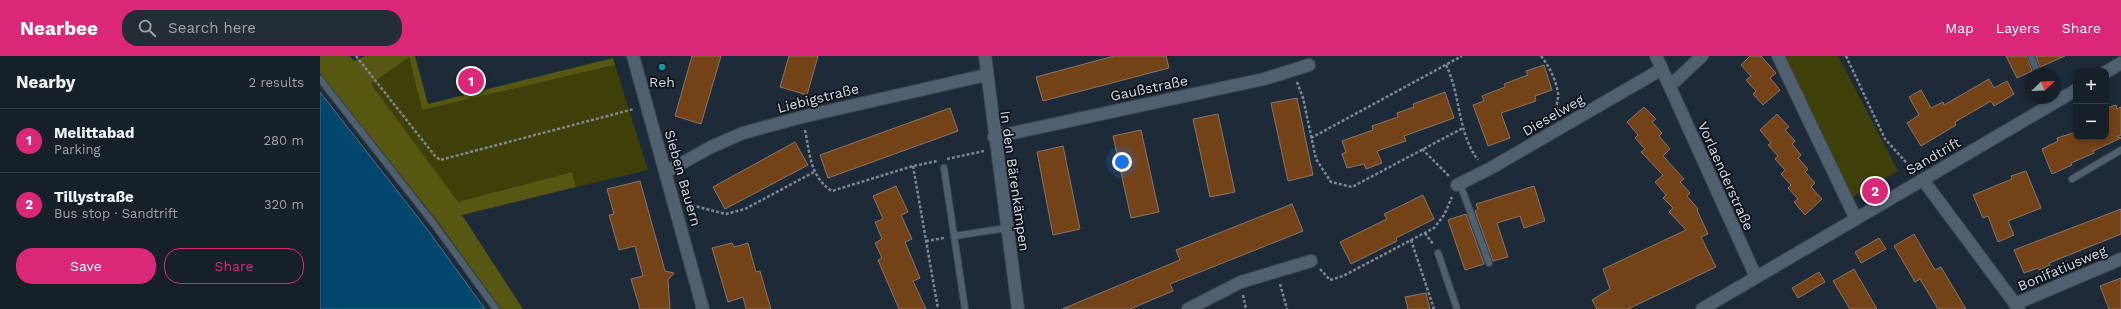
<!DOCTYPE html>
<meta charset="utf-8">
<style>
:root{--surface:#162029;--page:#232d35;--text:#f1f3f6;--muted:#9ea3a8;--line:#353e46;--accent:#db2777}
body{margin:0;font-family:"Work Sans",sans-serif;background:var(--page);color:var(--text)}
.controls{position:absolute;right:12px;top:12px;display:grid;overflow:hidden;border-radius:8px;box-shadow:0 2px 6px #0003}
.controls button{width:36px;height:36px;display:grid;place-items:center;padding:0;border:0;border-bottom:1px solid var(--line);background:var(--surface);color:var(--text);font:20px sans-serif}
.compass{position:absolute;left:1705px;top:12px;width:36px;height:36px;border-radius:50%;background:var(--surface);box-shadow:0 2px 6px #0003;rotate:67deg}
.you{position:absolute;left:802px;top:106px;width:14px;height:14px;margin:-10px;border:3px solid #fff;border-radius:50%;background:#1a73e8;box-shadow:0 0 0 6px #1a73e833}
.badge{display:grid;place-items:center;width:26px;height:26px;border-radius:50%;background:var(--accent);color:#fff;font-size:13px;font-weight:700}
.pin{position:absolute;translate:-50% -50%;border:2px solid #fff;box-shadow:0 1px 4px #0006}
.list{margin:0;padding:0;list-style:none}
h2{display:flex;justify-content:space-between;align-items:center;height:52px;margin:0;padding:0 16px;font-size:17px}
h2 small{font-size:13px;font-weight:400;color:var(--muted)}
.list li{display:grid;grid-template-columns:26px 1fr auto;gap:12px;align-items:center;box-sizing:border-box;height:64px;padding:0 16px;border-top:1px solid var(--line)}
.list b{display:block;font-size:15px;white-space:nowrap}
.list p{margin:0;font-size:13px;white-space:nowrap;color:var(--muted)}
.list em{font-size:13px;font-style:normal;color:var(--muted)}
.actions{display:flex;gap:8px;padding:12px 16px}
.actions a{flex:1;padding:9px 0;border:1px solid var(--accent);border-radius:16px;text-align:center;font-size:14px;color:var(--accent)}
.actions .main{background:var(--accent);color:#fff}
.icon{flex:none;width:22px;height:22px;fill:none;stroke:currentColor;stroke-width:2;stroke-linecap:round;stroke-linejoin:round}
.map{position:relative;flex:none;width:1801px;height:253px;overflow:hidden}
header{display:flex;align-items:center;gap:24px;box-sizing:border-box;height:56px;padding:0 20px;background:var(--accent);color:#fff}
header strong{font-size:19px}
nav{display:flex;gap:22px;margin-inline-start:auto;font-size:14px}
.search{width:280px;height:36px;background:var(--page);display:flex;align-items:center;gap:10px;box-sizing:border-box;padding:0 14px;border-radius:16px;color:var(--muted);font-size:15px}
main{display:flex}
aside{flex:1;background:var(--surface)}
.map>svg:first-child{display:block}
.green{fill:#3f4008}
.forest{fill:#565710}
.water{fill:#01476d;stroke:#407491}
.building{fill:#744217;stroke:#887568}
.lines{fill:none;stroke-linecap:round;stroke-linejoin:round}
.service-casing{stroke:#3c4852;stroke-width:8}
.minor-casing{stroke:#3c4852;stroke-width:14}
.path{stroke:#7c8792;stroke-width:2.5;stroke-dasharray:3 2;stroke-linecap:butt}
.service{stroke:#51606f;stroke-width:6}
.minor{stroke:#51606f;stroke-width:12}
.culture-dot{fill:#0f9aa8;stroke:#0c1218;stroke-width:1.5}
.labels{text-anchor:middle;stroke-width:3.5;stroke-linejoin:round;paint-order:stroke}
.poi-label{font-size:14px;fill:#d4dde6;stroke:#0c1218}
.street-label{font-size:14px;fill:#d4dde6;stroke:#0c1218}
</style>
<header>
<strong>Nearbee</strong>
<div class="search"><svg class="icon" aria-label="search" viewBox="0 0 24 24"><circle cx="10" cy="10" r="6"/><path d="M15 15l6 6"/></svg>Search here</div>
<nav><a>Map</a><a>Layers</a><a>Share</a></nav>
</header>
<main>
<aside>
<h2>Nearby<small>2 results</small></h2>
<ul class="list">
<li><span class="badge">1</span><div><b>Melittabad</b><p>Parking</p></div><em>280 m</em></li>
<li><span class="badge">2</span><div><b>Tillystraße</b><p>Bus stop · Sandtrift</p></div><em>320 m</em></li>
</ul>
<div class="actions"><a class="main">Save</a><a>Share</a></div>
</aside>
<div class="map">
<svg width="1801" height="253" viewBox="0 0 1801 253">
<rect width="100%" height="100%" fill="#1d2a37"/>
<!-- green -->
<g class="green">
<path d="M1461,0h57l60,115 -48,28z"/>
<path d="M89,1l13,53 193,-45 33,105 -72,17 -4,-15 -114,31 -87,-119z"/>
</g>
<!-- forest -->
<path class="forest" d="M0,0h30l4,5 11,-5h50l13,48 185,-46 2,7 -193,45 -13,-53 -38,27 87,118 114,-30 4,15 -114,28 61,94h-22l-63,-87 -118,-149z"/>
<!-- water -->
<path class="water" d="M0,36l107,137 58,80h-165z"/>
<!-- building -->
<g class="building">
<path d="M372,0h29l-20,68 -26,-8z"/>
<path d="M469,0h29l-11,39 -27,-8z"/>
<path d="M794,0h52l3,12 -126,33 -7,-24z"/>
<path d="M1430,0h11l15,17 -6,5 10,12 -17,15 -10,-11 3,-3 -10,-11 5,-4 -10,-11z"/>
<path d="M1686,0h21l5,15 -15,7z"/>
<path d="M1716,0h29l-25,11z"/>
<path d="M1224,9l8,25 -17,6 1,5 -35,12 9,25 -22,8 -15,-41 11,-4 -2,-5 23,-9 -1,-3 24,-9 -2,-4z"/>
<path d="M1669,23l5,9 13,-7 7,13 -20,12 -3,-5 -36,21 1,3 -35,21 -14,-23 12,-8 -10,-18 12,-7 10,18 12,-6 1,3z"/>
<path d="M1125,36l9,26 -50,18 2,5 -29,10 5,12 -16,6 -2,-5 -17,4 -5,-14 4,-2 -4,-11 31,-11 -1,-4 26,-9 -1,-4 17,-6 -1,-3z"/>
<path d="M977,42l16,77 -25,6 -17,-78z"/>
<path d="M1796,49l1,4 4,-2v28l-4,2 4,1 -28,13 1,2 -23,10 1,2 -20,9 -10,-25 16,-8 -1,-3 19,-6v5h30v-29z"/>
<path d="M1324,51l12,12 -4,3 10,11 -3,3 11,13 -7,7 21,23 -4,3 10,11 -3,3 11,13 -1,1 11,24 -7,3 15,30 -88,42h-31l-5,-9 18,-11 -7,-20 83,-39 -17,-18 4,-4 -10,-10 3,-3 -11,-13 8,-7 -22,-23 4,-3 -10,-11 3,-3 -11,-13z"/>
<path d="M630,52l8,23 -130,47 -8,-23z"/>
<path d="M898,58l17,78 -25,5 -17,-78z"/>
<path d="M1457,58l12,13 -4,3 10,11 -3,3 9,11 -3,3 10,11 -3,3 10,11 -4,4 11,12 -17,16 -11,-13 4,-3 -10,-11 3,-3 -10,-11 4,-4 -10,-11 3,-3 -10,-11 3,-2 -11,-13z"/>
<path d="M821,74l18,82 -28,6 -18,-82z"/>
<path d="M475,86l13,23 -83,44 -12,-22z"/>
<path d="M743,90l17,83 -27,6 -16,-83z"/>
<path d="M1706,115l15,37 -33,13 6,14 -16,7 -10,-26 -5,2 -10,-23 39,-16 -1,-3z"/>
<path d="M320,125l25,90 9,2 -6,7 2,29h-30l-9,-30 12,-3 -8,-30 -16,4 -10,-35 5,-1 -7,-25z"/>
<path d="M576,130l12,26 -7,3 11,24 -7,3 15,36 -7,3 13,28h-27l-21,-49 4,-2 -7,-15 7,-4 -7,-17 8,-3 -10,-23z"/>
<path d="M1214,130l11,35 -21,7 -4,-12 -23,7 11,34 -15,4 -18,-50 3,-2 -2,-5z"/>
<path d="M1103,139l11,24 -38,19 1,3 -46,23 -11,-22 47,-23 -3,-5z"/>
<path d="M972,148l11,27 -133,53 3,7 -43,18h-68l118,-49 -4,-10z"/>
<path d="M1801,153v25l-72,29 1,2 -11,5 -1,-2 -14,5 -10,-23z"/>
<path d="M1146,158l18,50 -19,6 -17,-50z"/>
<path d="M1594,178l21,36 6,-3 25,42h-28l-18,-30 -5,3 -21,-36z"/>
<path d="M1559,182l7,11 -25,14 -6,-11z"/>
<path d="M412,187l2,4 14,-4 8,29 4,-1 11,38h-25l-3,-12 -15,5 -16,-54z"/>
<path d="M1534,213l23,40h-27l-17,-28z"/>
<path d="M1499,216l6,10 -27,16 -6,-10z"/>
<path d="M1801,222v31h-12l-9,-23z"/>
<path d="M1106,237l4,16h-22l-3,-12z"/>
</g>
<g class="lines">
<!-- service casing -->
<g class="service-casing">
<g id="service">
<path d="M1711,0l7,18"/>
<path d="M0,23l114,145 62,85"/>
<path d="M624,112l21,141"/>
<path d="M1752,123l49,-29"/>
<path d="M1140,128l29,79"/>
<path d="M634,180l53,-8"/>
<path d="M1118,197l19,56"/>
</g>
</g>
<!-- minor casing -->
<g class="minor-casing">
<g id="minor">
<path d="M313,0l70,253"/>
<path d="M665,0l33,253"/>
<path d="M1336,0l100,221"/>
<path d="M1458,0l78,163"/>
<path d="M1786,16l15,-9"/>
<path d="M1350,30l32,-30"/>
<path d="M674,81l270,-58 45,-14"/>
<path d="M346,116l45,-25 32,-14 59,-16 184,-42"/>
<path d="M1603,124l96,129"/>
<path d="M1137,129l34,-17 171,-99"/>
<path d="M1695,248l106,-45"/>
<path d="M868,253l53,-27 70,-21"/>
<path d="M1382,253l374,-219"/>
</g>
</g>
<!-- path -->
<g class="path">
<path d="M36,0l79,100 5,4 194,-51"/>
<path d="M1221,0c8,10 15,24 17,37 1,8 -4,14 0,22"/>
<path d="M1526,0l39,83 28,31"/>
<path d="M1126,9c15,30 11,67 32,95"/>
<path d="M977,26l6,16 13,61 15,23 21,5 111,-59"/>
<path d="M485,74c5,24 5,47 27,61l81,-25 24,-5"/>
<path d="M991,82l151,-82"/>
<path d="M1102,93l27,27"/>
<path d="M627,103l37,-8"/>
<path d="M593,110l25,143"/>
<path d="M367,148l39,10 19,-5 69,-37"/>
<path d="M1105,177l8,11"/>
<path d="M1091,184l23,69"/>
<path d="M606,185l18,-3"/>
<path d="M1000,213l10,11 13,-4 91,-48 10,-13 8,-18"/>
<path d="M960,228l7,25"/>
<path d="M923,239l3,14"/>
</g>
<!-- service -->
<use href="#service" class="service"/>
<!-- minor -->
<use href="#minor" class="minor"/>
</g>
<!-- markers -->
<circle class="culture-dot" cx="342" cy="11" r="4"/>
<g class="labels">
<!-- poi labels -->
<g class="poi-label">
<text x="342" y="31">Reh</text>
</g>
<!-- street labels -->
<g class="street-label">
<text transform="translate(829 32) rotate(-12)" y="5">Gaußstraße</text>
<text transform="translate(498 42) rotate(-14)" y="5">Liebigstraße</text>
<text transform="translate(1233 59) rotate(-30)" y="5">Dieselweg</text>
<text transform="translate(1613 100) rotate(-30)" y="5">Sandtrift</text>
<text transform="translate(1406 120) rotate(66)" y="5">Vorlaenderstraße</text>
<text transform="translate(363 122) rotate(74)" y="5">Sieben Bauern</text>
<text transform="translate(695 125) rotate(82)" y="5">In den Bärenkämpen</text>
<text transform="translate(1742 212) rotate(-23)" y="5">Bonifatiusweg</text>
</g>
</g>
</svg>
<div class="controls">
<button>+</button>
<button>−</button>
</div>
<svg class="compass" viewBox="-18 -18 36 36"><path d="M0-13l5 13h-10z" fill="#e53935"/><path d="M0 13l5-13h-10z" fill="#9ea3a8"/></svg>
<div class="you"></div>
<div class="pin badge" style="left:151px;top:25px">1</div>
<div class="pin badge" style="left:1555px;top:135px">2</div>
</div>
</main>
